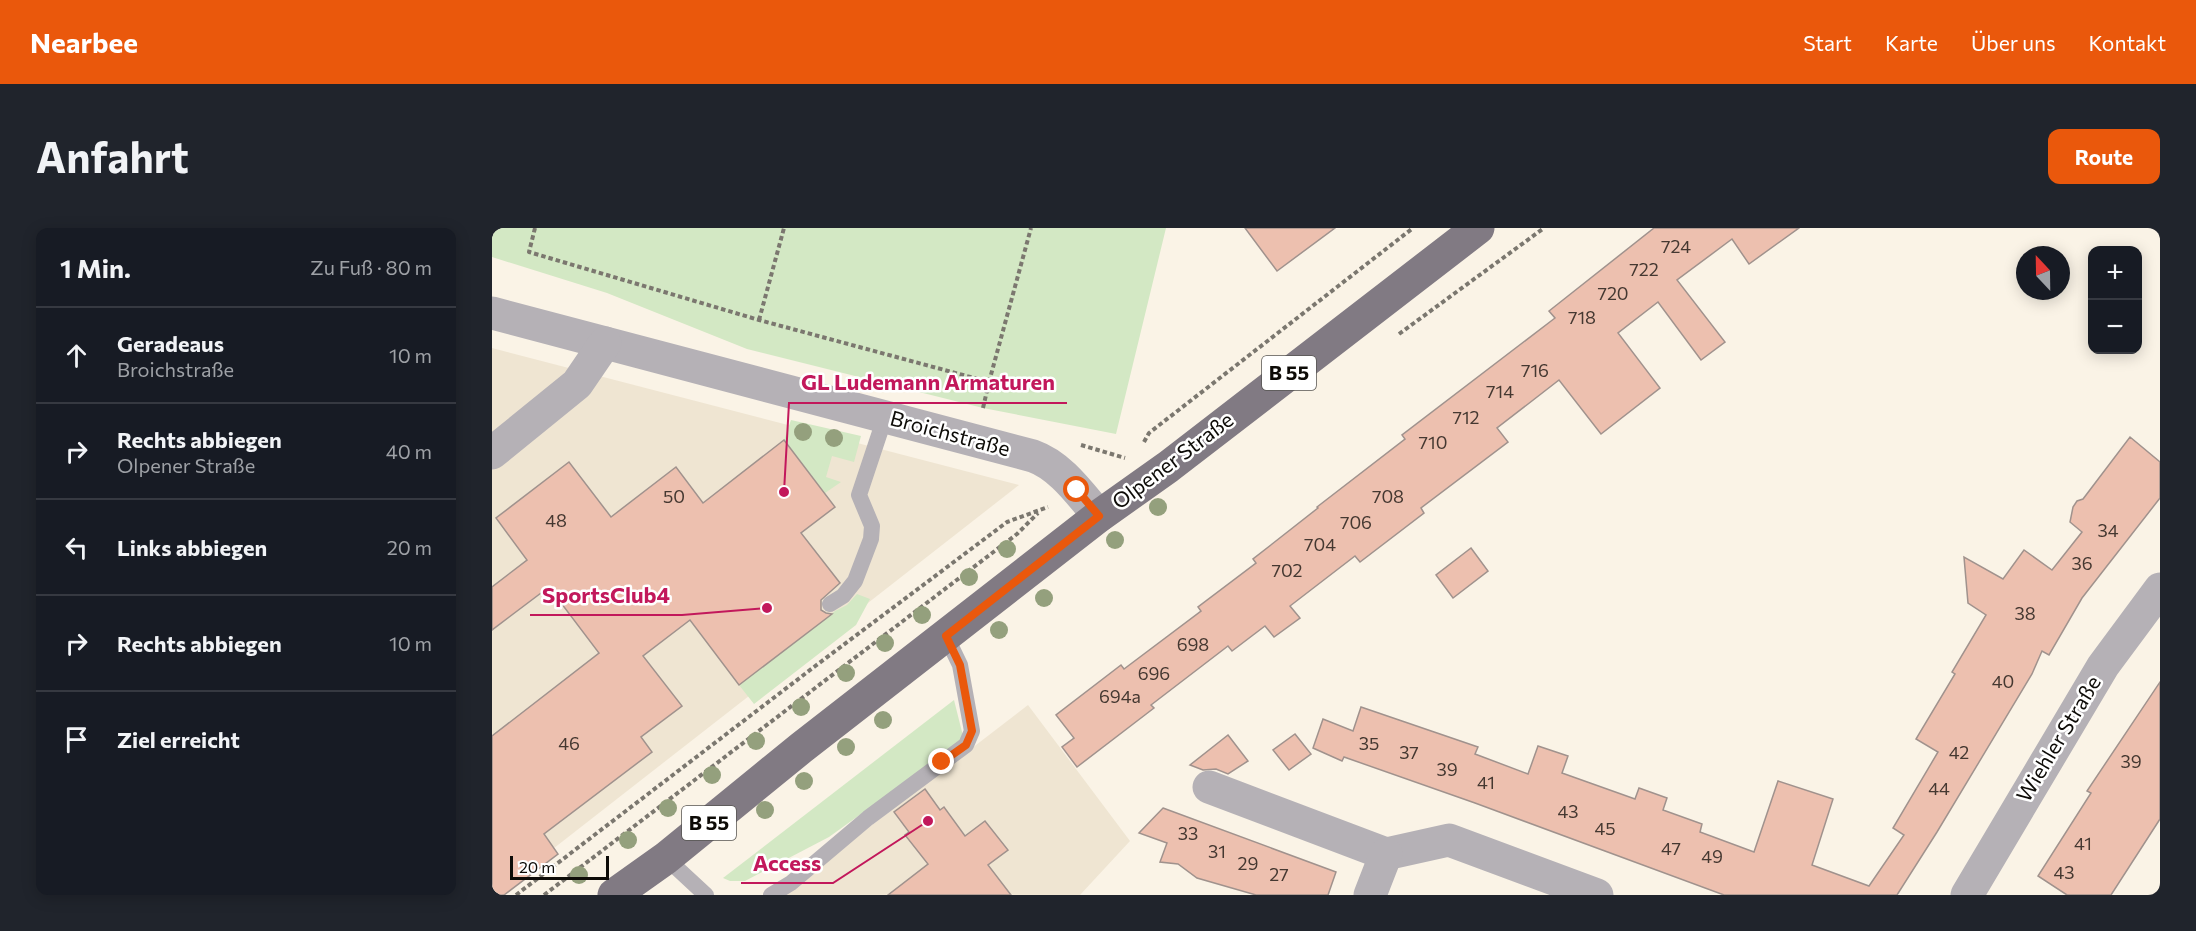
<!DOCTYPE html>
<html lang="de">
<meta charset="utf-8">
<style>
:root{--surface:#171b24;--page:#20242c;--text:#f1f3f6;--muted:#9ea1a6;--line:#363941;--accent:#ea580c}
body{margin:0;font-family:Commissioner,sans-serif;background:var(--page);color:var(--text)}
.controls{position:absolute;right:18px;top:18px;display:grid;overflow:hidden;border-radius:12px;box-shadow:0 3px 15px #0003}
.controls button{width:54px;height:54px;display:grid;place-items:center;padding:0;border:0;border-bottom:2px solid var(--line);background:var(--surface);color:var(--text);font:30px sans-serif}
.compass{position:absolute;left:1524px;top:18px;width:54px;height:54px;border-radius:50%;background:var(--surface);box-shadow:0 3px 15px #0003;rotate:338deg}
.scale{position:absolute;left:18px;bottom:15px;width:99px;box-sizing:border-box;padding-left:6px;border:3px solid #0d0b07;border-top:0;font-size:16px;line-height:21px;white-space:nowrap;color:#0d0b07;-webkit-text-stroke:4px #fff;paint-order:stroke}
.stop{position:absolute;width:18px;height:18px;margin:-14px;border:4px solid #ea580c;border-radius:50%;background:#fff}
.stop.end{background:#ea580c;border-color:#fff;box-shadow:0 2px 6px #0008}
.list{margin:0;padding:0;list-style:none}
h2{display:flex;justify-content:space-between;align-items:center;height:78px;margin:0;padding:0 24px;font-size:26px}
h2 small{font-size:20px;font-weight:400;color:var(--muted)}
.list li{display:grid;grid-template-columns:39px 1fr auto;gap:18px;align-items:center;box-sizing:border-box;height:96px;padding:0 24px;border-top:2px solid var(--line)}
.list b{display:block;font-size:22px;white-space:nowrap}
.list p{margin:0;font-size:20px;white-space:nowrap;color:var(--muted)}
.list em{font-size:20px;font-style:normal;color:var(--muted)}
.icon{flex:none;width:33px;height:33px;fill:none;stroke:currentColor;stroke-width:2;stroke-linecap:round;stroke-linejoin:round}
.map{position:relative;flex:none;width:1668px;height:667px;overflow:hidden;border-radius:12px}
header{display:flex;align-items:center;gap:36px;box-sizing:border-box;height:84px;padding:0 30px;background:var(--accent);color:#fff}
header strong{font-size:28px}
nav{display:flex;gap:33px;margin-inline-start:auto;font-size:21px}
.intro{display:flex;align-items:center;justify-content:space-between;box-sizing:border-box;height:144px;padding:0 36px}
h1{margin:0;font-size:42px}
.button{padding:15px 27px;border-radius:12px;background:var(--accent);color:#fff;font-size:21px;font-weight:700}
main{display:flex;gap:36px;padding:0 36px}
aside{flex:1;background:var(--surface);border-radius:12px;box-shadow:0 3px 15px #0003}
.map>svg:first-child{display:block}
.built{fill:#efe5d2}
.green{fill:#d3e8c4}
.building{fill:#edc0af;stroke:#a0928d;stroke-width:1.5}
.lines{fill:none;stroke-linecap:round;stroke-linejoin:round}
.path{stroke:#7b776f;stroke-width:4;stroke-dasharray:4.5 3;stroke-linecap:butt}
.lane{stroke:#b5b1b6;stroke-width:16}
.street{stroke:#b5b1b6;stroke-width:33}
.primary{stroke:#817a83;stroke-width:33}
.tree{fill:#94a07d}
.route{stroke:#ea580c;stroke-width:8}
.labels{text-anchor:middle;stroke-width:5;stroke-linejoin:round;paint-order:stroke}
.number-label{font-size:18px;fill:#453831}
.shield{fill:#fff;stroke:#565451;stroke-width:1.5}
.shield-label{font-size:20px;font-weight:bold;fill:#0d0b07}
.street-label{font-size:21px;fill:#0d0b07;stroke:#fff}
.leader{fill:none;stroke:#c2185b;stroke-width:2}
.callout-dot{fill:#c2185b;stroke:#fff;stroke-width:2}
.callout-label{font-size:22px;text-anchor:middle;font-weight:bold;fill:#c2185b;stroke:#fff;stroke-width:5;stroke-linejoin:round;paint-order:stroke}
</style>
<header>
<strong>Nearbee</strong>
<nav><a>Start</a><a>Karte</a><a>Über uns</a><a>Kontakt</a></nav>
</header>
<div class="intro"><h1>Anfahrt</h1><a class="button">Route</a></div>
<main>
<aside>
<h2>1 Min.<small>Zu Fuß · 80 m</small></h2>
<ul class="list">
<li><svg class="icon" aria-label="ahead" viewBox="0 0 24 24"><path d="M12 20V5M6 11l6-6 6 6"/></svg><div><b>Geradeaus</b><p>Broichstraße</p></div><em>10 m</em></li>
<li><svg class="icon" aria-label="right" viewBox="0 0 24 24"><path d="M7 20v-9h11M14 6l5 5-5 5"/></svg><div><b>Rechts abbiegen</b><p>Olpener Straße</p></div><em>40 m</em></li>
<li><svg class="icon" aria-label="left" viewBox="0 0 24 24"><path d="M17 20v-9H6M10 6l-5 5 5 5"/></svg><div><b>Links abbiegen</b></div><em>20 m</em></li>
<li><svg class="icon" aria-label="right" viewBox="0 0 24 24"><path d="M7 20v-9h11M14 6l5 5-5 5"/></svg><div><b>Rechts abbiegen</b></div><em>10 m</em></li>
<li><svg class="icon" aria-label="arrive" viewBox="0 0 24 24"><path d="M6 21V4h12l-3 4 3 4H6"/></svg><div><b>Ziel erreicht</b></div></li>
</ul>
</aside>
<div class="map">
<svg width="1668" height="667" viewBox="0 0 1668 667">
<rect width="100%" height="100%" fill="#faf3e6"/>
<!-- built -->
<g class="built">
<path d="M0,120l527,137 -525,410h-2z"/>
<path d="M536,477l102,136 -50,54h-299z"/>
</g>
<!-- green -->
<g class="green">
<path d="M0,0h674l-50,206 -133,-26 -236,-59 -140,-56 -115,-36z"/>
<path d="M299,192l70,16 -7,26 -22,-6 -6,21 15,5 -16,11 -41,-53z"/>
<path d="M365,366l13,5 -14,26 -102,79 -15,-19 96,-74 12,-6z"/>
<path d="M462,472l10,40 -135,97 -84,44h-15l-7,-3z"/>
</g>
<!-- building -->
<g class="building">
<path d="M753,0h90l-58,43z"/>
<path d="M1162,0h145l-50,36 -17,-25 -55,41 48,62 -24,18 -43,-58 -40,31 42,55 -59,46 -42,-54 -62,48 11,14 -87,66 3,5 -64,49 -5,-6 -65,50 10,12 -26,19 -9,-11 -33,25 -4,-5 -77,59 3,3 -77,59 -15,-20 12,-9 -18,-23 65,-50 3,4 77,-58 -3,-4 58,-44 -3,-4 65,-51 -1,-1 88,-68 -3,-4 153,-117 -6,-7z"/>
<path d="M1638,209l30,25v36l-78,100 -33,57 -7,-4 -10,23 -95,158 -40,63h-173l-249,-92 -131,-46 -2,4 -29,-13 10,-29 30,12 8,-24 117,40 -3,7 53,20 10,-28 30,10 -6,17 73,26 4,-11 28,10 -4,12 39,14 -2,8 54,20 24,-71 55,18 -21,66 57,21 35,-51 -11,-7 45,-76 -22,-13 39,-65 -3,-2 34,-57 -18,-12 -4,-46 39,22 21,-29 28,20 30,-38 -12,-10 3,-15 4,-6 6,-2z"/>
<path d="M292,212l51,67 -34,26 39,50 -19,17v10l5,3 6,1 -93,71 -49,-65 -47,36 39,50 -41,31 11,15 -108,82 14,20 -54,41h-12v-159l107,-83 -50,-66 -57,43v-43l35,-27 -31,-42 73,-56 42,55 65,-50 27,36z"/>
<path d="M979,320l17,23 -35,27 -17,-23z"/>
<path d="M1668,454v137l-49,76h-44l-29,-19 53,-83 -4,-2z"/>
<path d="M803,506l16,20 -22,16 -16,-20z"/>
<path d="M736,507l20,26 -20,13 -12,-5 -13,1 -13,-5z"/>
<path d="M433,561l15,21 4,-3 21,29 20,-15 23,29 -20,15 23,30h-123l40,-31 -23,-29 4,-3 -15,-20z"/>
<path d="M671,580l173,64 -8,23h-72l-59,-17 -19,-14 -18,-2 7,-19 -28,-10z"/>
</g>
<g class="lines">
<!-- path -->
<g class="path">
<path d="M43,0l-6,24 230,68 230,62 -6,26"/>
<path d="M267,92l25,-92"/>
<path d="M907,106l145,-106"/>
<path d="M497,154l42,-154"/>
<path d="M652,214l5,-9 264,-205"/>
<path d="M589,217l44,13"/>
<path d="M24,667l298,-228 193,-145 41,-15"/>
<path d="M52,667l473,-361 21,-21"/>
</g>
<!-- lane -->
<g class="lane">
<path d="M338,376l13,-8 12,-15 16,-42 1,-13 -13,-31 26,-78"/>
<path d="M174,630l40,37"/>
<path d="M279,667l20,-12 77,-65 98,-73 6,-14 -12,-66 -14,-29"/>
</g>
<!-- street -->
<g class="street">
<path d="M0,85l541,143c28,10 47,38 66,60"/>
<path d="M0,225l85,-69 28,-41"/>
<path d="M717,559l177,67 63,-14 148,55"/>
<path d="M878,667l16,-41"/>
<path d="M1475,667l136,-229 57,-77"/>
</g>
<!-- primary -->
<path class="primary" d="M122,667l52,-37 135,-110 298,-232 69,-49 310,-239"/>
</g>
<!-- trees -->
<g class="tree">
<circle cx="311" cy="204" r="9"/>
<circle cx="342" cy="210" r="9"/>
<circle cx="666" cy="279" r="9"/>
<circle cx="623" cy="312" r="9"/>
<circle cx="515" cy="321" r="9"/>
<circle cx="477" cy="349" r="9"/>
<circle cx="552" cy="370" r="9"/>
<circle cx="430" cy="387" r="9"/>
<circle cx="507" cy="402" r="9"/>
<circle cx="393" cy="415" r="9"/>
<circle cx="354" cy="445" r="9"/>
<circle cx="309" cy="479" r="9"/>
<circle cx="391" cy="492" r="9"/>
<circle cx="264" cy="513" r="9"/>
<circle cx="354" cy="519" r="9"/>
<circle cx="220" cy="547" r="9"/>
<circle cx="312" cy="553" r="9"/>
<circle cx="176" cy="580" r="9"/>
<circle cx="273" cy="582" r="9"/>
<circle cx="136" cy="612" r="9"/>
<circle cx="87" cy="647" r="9"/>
</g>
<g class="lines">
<!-- route -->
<path class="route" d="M450,534l24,-17 6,-14 -12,-66 -14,-29 153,-120 -22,-26"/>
</g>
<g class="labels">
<!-- number labels -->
<g class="number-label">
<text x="1184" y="25">724</text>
<text x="1152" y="48">722</text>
<text x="1121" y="72">720</text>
<text x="1090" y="96">718</text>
<text x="1043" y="149">716</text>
<text x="1008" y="170">714</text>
<text x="974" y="196">712</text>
<text x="941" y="221">710</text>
<text x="182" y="275">50</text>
<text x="896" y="275">708</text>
<text x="64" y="299">48</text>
<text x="864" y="301">706</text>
<text x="1616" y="309">34</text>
<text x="828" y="323">704</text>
<text x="1590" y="342">36</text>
<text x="795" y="349">702</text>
<text x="1533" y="392">38</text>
<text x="701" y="423">698</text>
<text x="662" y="452">696</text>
<text x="1511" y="460">40</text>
<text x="628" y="475">694a</text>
<text x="77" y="522">46</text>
<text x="877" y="522">35</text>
<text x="917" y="531">37</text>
<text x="1467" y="531">42</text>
<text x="1639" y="540">39</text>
<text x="955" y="548">39</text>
<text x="994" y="561">41</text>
<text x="1447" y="567">44</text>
<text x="1076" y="590">43</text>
<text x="1113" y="607">45</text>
<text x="696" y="612">33</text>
<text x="1591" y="622">41</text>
<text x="1179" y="627">47</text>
<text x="725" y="630">31</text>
<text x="1220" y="635">49</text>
<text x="756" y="642">29</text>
<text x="1572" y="651">43</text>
<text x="787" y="653">27</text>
</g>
<!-- shield labels -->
<g class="shield">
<rect x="770" y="128" width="54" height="34" rx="4.5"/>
<rect x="190" y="578" width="54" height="34" rx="4.5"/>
</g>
<g class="shield-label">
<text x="797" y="152">B 55</text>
<text x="217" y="602">B 55</text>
</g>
<!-- street labels -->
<g class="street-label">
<text transform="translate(458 206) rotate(15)" y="7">Broichstraße</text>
<text transform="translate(681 233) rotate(-37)" y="7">Olpener Straße</text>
<text transform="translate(1567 511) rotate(-59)" y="7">Wiehler Straße</text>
</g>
</g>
<!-- callouts -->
<path class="leader" d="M292 264L297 175H575M275 380L190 387H38M436 593L341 655H249"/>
<g class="callout-dot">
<circle cx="292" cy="264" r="6"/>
<circle cx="275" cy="380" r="6"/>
<circle cx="436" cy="593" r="6"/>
</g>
<g class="callout-label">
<text x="436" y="162">GL Ludemann Armaturen</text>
<text x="114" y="375">SportsClub4</text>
<text x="295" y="643">Access</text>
</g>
</svg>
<div class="controls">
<button>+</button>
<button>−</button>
</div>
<svg class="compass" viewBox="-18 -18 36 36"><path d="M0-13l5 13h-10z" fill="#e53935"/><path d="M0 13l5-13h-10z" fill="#9ea1a6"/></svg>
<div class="scale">20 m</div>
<div class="stop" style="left:585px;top:262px"></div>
<div class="stop end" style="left:450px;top:534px"></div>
</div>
</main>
